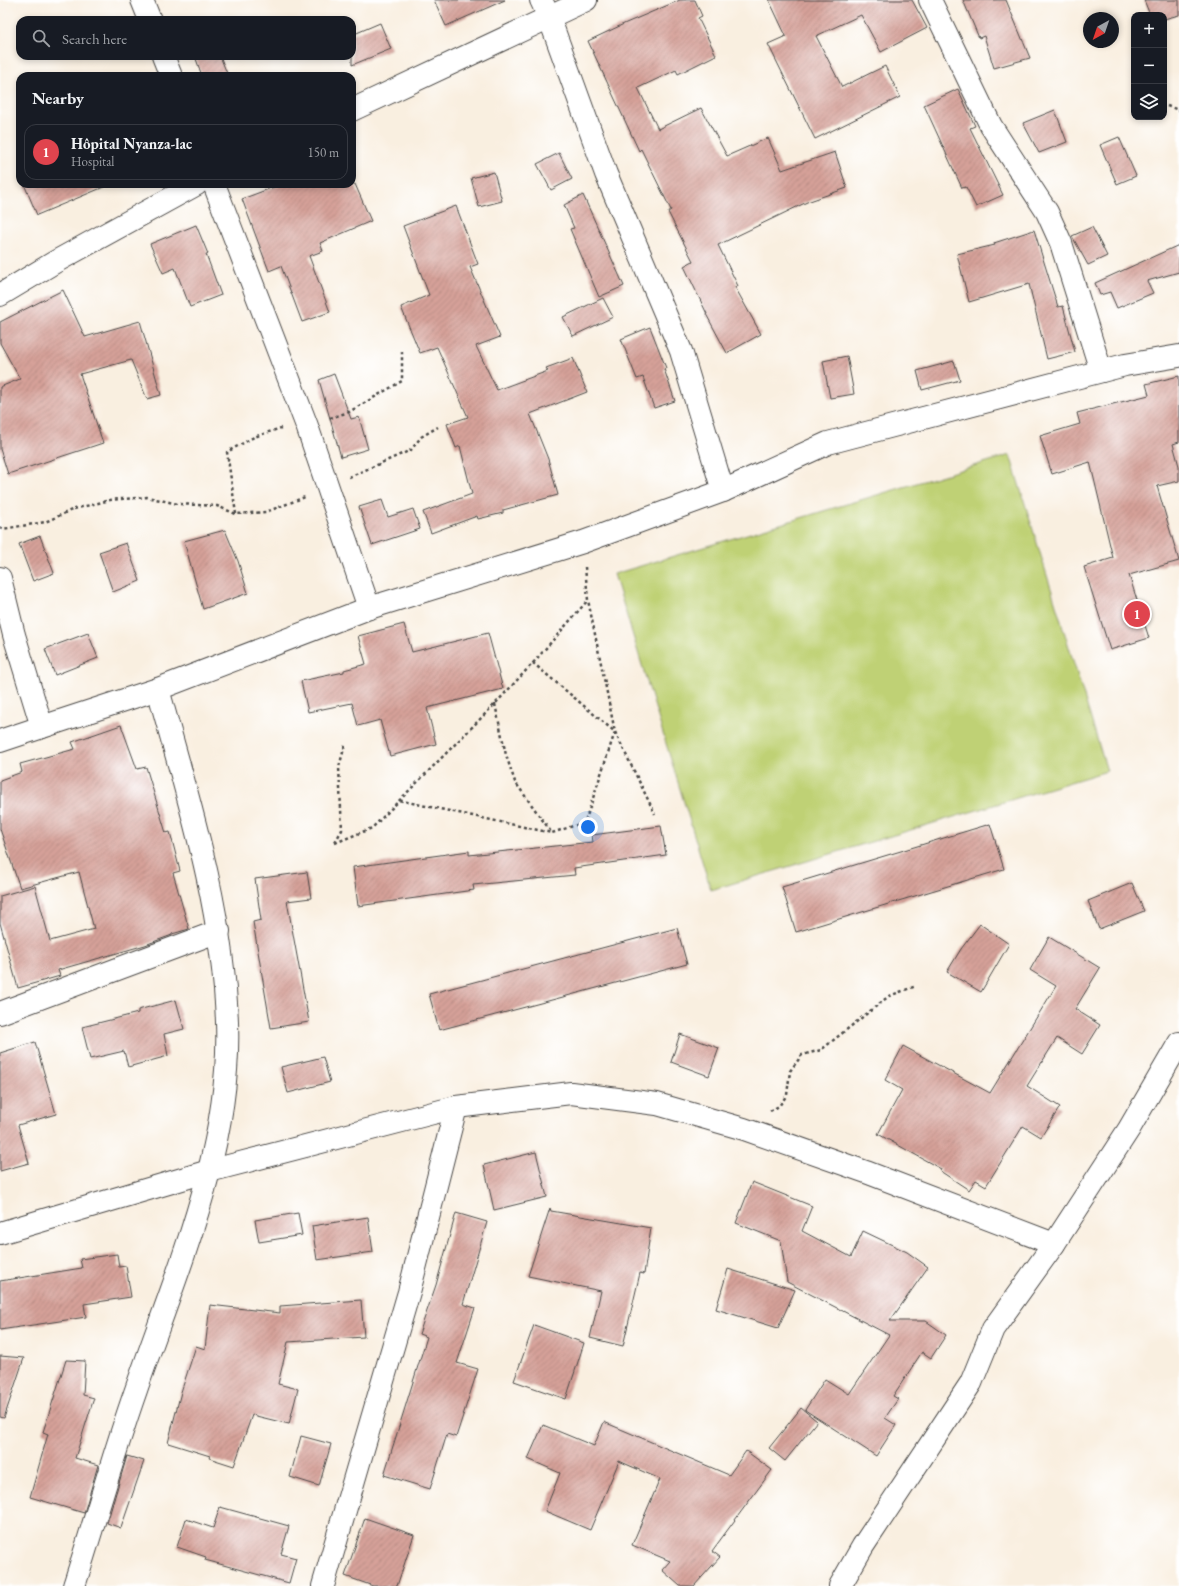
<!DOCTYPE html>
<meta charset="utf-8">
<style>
:root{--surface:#171b24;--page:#242831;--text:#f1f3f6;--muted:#9ea1a6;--line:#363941;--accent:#c8321e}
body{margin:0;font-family:"EB Garamond",serif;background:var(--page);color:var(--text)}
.controls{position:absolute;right:12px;top:12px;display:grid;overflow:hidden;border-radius:8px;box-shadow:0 2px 6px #0003}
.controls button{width:36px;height:36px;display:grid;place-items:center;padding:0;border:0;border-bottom:1px solid var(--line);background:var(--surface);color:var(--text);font:20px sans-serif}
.compass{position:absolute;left:1083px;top:12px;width:36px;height:36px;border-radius:50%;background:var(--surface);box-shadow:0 2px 6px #0003;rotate:220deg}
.you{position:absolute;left:588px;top:827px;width:14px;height:14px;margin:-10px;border:3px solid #fff;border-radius:50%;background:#1a73e8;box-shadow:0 0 0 6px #1a73e833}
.badge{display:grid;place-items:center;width:26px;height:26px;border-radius:50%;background:var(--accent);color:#fff;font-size:13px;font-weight:700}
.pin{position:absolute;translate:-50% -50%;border:2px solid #fff;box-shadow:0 1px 4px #0006}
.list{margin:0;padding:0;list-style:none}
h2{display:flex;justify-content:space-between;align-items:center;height:52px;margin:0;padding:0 16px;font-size:17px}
h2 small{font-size:13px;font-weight:400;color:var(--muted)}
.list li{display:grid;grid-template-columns:26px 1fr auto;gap:12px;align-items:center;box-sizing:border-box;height:56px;margin:0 8px 8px;padding:0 8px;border:1px solid var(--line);border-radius:12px}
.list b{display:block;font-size:15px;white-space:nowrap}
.list p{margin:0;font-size:13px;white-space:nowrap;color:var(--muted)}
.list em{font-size:13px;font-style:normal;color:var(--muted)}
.icon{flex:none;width:22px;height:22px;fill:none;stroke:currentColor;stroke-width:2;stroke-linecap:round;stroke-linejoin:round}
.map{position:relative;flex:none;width:1179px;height:1586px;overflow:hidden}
.search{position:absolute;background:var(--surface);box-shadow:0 2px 6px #0003;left:16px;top:16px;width:340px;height:44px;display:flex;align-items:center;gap:10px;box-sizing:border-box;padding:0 14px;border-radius:12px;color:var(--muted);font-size:15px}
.panel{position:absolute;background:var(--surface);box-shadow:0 2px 6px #0003;left:16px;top:72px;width:340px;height:116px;border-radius:12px}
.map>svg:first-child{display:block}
.green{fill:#bfd174;stroke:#757e50}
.building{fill:url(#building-hatch)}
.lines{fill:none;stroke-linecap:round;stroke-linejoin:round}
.minor-casing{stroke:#4a4846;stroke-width:24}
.path{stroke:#4a4846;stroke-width:2.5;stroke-dasharray:3 3;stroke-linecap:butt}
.minor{stroke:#fff;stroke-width:22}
</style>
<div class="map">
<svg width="1179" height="1586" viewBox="0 0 1179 1586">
<defs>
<pattern id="building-hatch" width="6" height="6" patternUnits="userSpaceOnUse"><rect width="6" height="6" fill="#d6a199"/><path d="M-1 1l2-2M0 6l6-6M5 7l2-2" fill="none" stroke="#ae837d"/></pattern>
</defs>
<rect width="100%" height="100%" fill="#fff"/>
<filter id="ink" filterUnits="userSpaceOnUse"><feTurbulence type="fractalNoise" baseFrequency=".025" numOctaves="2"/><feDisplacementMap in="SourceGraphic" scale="8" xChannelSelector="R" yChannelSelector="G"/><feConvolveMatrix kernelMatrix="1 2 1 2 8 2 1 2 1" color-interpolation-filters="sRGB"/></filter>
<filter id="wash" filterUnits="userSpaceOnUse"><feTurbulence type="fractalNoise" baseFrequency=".012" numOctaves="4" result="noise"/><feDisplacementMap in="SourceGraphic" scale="16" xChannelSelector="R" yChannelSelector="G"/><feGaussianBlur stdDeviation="0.9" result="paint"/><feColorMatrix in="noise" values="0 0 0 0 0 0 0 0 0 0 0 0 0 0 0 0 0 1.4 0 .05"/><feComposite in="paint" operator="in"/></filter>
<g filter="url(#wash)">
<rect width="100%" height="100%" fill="#f9efe0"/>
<!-- green -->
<path class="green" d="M1010,455l97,316 -396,119 -97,-316z"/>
<g id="blocks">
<!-- building -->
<g class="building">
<path d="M434,0h71l-59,26z"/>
<path d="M680,0h15l7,16 -4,2 18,37 -38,19 -2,-4 -38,18 20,41 43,-21 26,48 41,-18 14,32 53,-18 12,36 -40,14 -89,43 20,41 -3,1 26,47 -34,19 -21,-39h1l-23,-48 9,-5 -25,-49 3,-2 -30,-61 -2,2 -51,-110 38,-18z"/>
<path d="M769,0h143l15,28 -46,24 -20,-37 -45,21 26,51 43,-21 15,31 -85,42 -47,-95 18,-8z"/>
<path d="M963,0h43l24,58 -36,10 -10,-32 -5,2z"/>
<path d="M1144,0h35v15l-15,4v-4h-14z"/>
<path d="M380,23l11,26 -39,16v-30z"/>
<path d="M195,56h25l8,20h-26z"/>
<path d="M958,89l17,37 -5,2 33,67 -27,12 -10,-20 -4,1 -38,-83z"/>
<path d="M1055,110l12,32 -28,11 -16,-30z"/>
<path d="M1119,137l17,39 -19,8 -17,-39z"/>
<path d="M559,153l13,26 -21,11 -14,-26z"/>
<path d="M494,172l8,29 -23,6 -8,-29z"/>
<path d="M24,184h87l-74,31z"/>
<path d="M282,184h73l16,37 -51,22 3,8 -14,5 21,56 -28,10 -21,-56 -12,5 -27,-72z"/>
<path d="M583,195l41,91 -25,11 -29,-68 4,-1 -10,-23z"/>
<path d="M456,206l22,58 -8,3 30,70 -24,9 21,44 51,-19 -2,-3 27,-10 14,34 -57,22 18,45 10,36 -55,15v3l-25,6 -1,-3 -46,17 -8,-21 49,-18 -12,-48 -4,2 -9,-24 21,-7 -31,-70 -17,6 -19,-46 28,-12 -26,-69z"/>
<path d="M196,225l12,29h-2l15,41 -31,12 -15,-39 -12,5 -13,-29z"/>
<path d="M1092,227l15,29 -19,9 -16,-29z"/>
<path d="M1034,230l24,77 5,-1 12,46 -28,7 -18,-75 -60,18 -12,-48 38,-9 -1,-2z"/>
<path d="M1179,245v27l-32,9 6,12 -36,15 -7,-16 -10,3 -5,-12z"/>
<path d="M63,290l22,47 55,-16 21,74 -14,4 -16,-39 -51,14 23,69 -95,31 -8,-25v-62l20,-8 -20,-36v-21z"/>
<path d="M603,298l10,19 -40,19 -10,-19z"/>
<path d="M650,327l16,41 -2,1 11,32 -21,7 -11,-31 -6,2 -16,-40z"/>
<path d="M847,356l7,38 -24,4 -7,-37z"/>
<path d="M954,361l6,19 -38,10 -5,-19z"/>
<path d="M334,374l17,45 8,-2 9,32 -27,8 -22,-77z"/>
<path d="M1179,376v66l-6,2 6,22v15l-22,5 22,75 -50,14 20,63 -39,12 -26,-83 29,-9 -23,-96 -38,12 -12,-38 40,-12 -3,-11 72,-18 -3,-11z"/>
<path d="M382,500l6,17 25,-8 7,20 -48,16 -13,-38z"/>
<path d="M225,530l13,31 10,32 -45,16 -19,-68z"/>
<path d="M40,536l14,37 -21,8 -14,-37z"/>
<path d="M126,543l14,38 -27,11 -14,-40z"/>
<path d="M404,624l8,28 76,-19 15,56 -76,19 9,36 -46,12 -10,-36 -22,6 -6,-23 -44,9 -7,-31 43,-9v-2l22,-6 -8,-28z"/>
<path d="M88,633l10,25 -43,17 -10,-26z"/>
<path d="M121,725l16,44 9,-2 20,66 4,-1 10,39 -7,2 16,56 -17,5v1l-27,10 -87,25 2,6 -42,12 -18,-65v-27l35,-10 15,55 44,-12 -15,-57 -59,16 -20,-59v-49l22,-8 -2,-8 55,-15 -3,-7z"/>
<path d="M990,824l14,45 -208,63 -14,-45z"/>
<path d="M661,826l5,29 -92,13 1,7 -102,10 1,5 -116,16 -5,-39 116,-16v4l124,-13 -1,-7z"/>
<path d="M307,872l4,26 -24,3 22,121 -38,6 -18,-106 8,-2 -6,-41z"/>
<path d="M1132,883l12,28 -45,18 -11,-28z"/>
<path d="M980,924l29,20 -28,48 -34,-20 14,-23z"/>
<path d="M677,928l10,36 -248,66 -10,-36z"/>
<path d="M1049,937l51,31 -25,41 25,16 -18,29 -25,-16 -30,48 33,21 -19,30 -18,-11 -37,60 -10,-6 -7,10 -29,-19 1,-2 -63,-35 24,-44 -17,-10 18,-34 87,47 66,-107 -26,-16z"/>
<path d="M176,1000l8,29 -20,5 4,22 -40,11 -4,-16 -34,8 -8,-32 56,-14v-3z"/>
<path d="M680,1034l39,14 -10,28 -38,-14z"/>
<path d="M35,1042l21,72 -38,11 11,38 -29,8v-118z"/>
<path d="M323,1057l7,25 -42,11 -7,-26z"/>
<path d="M536,1152l11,45 -53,13 -10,-45z"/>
<path d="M752,1182l60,24 -10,25 49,26 12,-26 44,21 21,15 -38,54h36l20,14 -15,23 -9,-6 -29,44 5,3 -13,19 11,7 -20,31 -71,-46 20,-31 24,15 40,-59 -102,-53 -6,-41 -45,-18z"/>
<path d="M550,1208l1,3 100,17 -7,46 -4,-1 -17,73 -33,-8 11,-47 -73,-15z"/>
<path d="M298,1213l4,22 -43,7 -4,-22z"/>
<path d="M456,1213l31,9 -24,82 12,4 -18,55 21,6 -22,68 -9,-3 -17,55 -46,-14 43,-138 -8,-3 17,-49z"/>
<path d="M368,1217l5,35 -56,8 -5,-34z"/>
<path d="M117,1254l2,13 7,-1 5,31 -47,7 2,13 -86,13v-49l82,-13 -2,-9z"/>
<path d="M728,1269l67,21 -17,38 -62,-19z"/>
<path d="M361,1300l3,37 -76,5 -10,42 20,5 -9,35 -37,-9 -18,51 -25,-8 1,-2 -42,-13 13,-51 15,-46 9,3 5,-44 70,8v-7z"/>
<path d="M534,1325l50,18 -18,56 -52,-18z"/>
<path d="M0,1356l24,2 -20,60 -4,-1z"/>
<path d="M66,1360l19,1 -2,34 11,3 -19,60 23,7 -14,48 -54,-16 18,-63 -5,-2z"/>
<path d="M801,1408l16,13 -32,40 -16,-13z"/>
<path d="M604,1422l125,53 17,-24 26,19 -60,81 8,6 -26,29h-14l-18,-16 8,-9 -38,-16 28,-66 -41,-18 -29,69 -45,-19 15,-38 -32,-14 15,-34 51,21z"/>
<path d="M301,1436l30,8 -12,42 -29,-9z"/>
<path d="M127,1456l17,5 -23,67 -14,-5z"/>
<path d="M220,1507l69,19 -8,28 15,4 -7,25 -84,-23 1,-3 -29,-10 9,-28 27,9z"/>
<path d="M365,1518l49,17 -17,51h-24l-28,-10z"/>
</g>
</g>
</g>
<g filter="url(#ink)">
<use href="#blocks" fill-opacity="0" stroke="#4a4846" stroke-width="1"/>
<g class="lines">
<!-- minor casing -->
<g class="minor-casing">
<g id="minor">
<path d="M142,0l8,20"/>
<path d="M541,0l8,17 57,157 75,177 42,140"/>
<path d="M930,0l61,126 56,86 14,31 40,128"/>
<path d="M163,56l8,20"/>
<path d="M352,110l234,-110"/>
<path d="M214,184l93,242 62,182"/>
<path d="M0,295l55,-33 142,-78"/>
<path d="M0,578l14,57 28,92 -42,14"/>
<path d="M42,727l116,-38 211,-81 214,-66 140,-51 105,-48 297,-78 54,-9"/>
<path d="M0,1013l219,-82"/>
<path d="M0,1233l209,-62 247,-64 115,-14 86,11 87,25 122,43 188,72"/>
<path d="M74,1586c21,-65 39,-131 62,-196 40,-117 96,-242 91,-368 -4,-114 -39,-224 -69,-333"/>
<path d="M323,1586l86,-294 47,-185"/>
<path d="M840,1586l23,-40 108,-163 22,-54 61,-85 75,-115 50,-86"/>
</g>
</g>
<!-- path -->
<g class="path">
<path d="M1167,106l12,4"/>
<path d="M330,418l19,-6 53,-31v-31"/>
<path d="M349,477l62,-27 10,-13 17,-10"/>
<path d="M236,514l-9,-62 27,-15 27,-9"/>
<path d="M0,527l3,2 42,-7 29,-13 36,-9 37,-3 31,7 39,2 19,8 30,-2 39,-15"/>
<path d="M585,567l3,33 27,132 40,82"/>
<path d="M533,663l55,-63"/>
<path d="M495,704l11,51 9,27 37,51"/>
<path d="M335,842l7,-12 -3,-63 6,-22"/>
<path d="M335,843l37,-15 123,-124 38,-41 82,69 -30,90 -33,11 -154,-33"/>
<path d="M770,1111l9,-5 8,-11 3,-24 12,-16 19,-5 68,-54 27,-10"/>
</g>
<!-- minor -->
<use href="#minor" class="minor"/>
</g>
</g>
</svg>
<div class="controls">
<button>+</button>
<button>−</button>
<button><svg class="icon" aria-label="layers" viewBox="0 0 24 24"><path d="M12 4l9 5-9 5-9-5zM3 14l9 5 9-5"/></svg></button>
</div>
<svg class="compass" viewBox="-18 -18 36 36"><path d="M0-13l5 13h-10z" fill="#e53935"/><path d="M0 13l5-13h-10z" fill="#9ea1a6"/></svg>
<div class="you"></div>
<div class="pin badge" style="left:1137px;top:614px;background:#e0444e">1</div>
<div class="search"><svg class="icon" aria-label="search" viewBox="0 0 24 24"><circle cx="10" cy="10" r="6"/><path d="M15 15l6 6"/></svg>Search here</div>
<section class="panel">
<h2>Nearby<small></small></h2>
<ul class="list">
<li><span class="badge" style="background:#e0444e">1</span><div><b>Hôpital Nyanza-lac</b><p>Hospital</p></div><em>150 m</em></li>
</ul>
</section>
</div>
